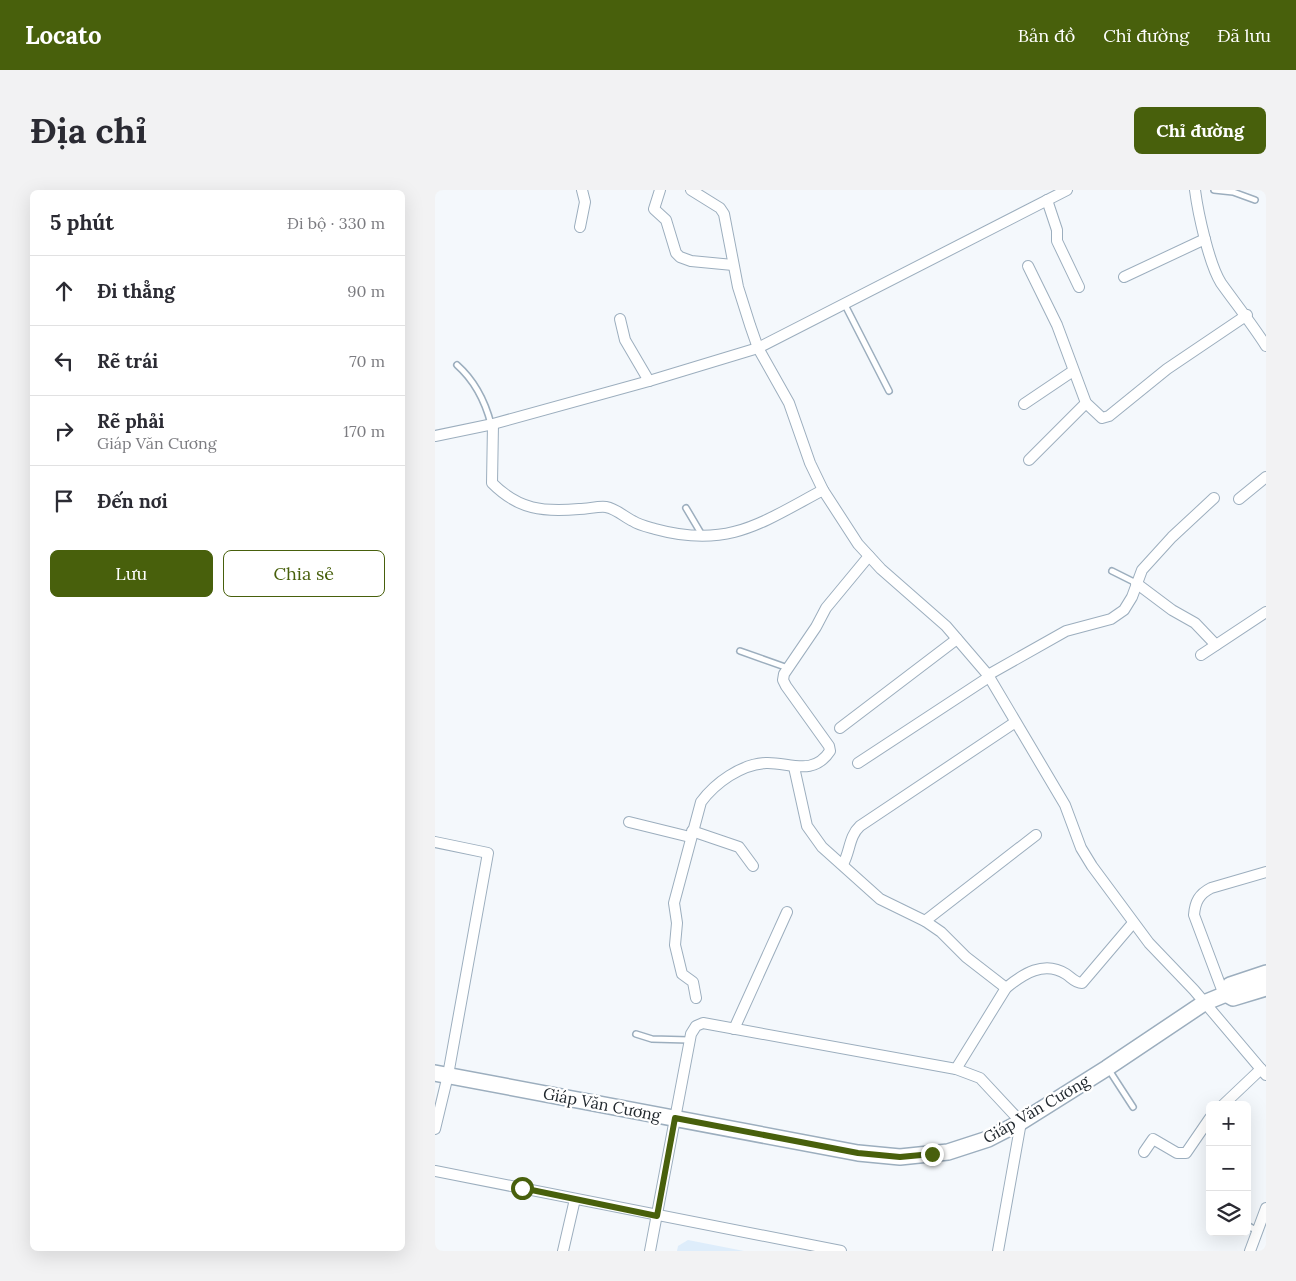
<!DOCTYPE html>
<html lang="vi">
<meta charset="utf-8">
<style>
:root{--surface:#fff;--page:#f2f2f3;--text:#2b2b33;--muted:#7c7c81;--line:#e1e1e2;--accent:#48600c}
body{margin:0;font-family:Lora,serif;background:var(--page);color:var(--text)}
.controls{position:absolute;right:15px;bottom:15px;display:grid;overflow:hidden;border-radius:8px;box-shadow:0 5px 20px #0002}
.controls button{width:45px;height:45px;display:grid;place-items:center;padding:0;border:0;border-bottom:1px solid var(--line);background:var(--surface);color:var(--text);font:25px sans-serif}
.stop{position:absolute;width:15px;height:15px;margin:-11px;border:4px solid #48600c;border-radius:50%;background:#fff}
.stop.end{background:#48600c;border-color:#fff;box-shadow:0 1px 5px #0008}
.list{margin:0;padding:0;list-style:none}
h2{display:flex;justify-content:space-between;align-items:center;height:65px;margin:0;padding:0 20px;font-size:21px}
h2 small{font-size:16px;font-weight:400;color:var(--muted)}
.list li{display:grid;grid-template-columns:32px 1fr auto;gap:15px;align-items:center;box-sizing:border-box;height:70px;padding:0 20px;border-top:1px solid var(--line)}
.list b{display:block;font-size:19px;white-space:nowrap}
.list p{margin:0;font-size:16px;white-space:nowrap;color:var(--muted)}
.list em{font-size:16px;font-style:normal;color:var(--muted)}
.actions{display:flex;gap:10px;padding:15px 20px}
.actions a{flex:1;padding:11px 0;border:1px solid var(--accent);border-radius:8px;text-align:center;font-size:18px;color:var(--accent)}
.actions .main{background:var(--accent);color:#fff}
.icon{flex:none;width:28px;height:28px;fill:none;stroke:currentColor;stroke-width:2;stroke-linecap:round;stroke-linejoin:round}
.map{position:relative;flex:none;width:831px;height:1061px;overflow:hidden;border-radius:8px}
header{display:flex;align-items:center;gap:30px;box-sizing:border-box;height:70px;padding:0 25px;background:var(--accent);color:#fff}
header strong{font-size:24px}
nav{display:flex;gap:28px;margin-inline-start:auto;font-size:18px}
.intro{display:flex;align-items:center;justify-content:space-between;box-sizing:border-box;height:120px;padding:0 30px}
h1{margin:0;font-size:35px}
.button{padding:12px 22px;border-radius:8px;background:var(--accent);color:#fff;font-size:18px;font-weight:700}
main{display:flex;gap:30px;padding:0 30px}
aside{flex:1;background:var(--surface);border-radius:8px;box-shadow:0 5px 20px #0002}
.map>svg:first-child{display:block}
.built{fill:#deedfb}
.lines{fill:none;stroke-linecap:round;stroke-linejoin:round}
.lane-casing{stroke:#9caebe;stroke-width:8}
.street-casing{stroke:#9caebe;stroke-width:12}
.secondary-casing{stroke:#9caebe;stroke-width:18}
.lane{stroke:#fff;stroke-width:5}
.street{stroke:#fff;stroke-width:10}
.secondary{stroke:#fff;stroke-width:15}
.route{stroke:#48600c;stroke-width:6}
.labels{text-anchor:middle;stroke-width:4.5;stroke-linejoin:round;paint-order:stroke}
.street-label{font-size:16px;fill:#21282e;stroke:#fff}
</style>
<header>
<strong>Locato</strong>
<nav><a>Bản đồ</a><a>Chỉ đường</a><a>Đã lưu</a></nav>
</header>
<div class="intro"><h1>Địa chỉ</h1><a class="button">Chỉ đường</a></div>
<main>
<aside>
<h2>5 phút<small>Đi bộ · 330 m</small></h2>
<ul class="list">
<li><svg class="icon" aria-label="ahead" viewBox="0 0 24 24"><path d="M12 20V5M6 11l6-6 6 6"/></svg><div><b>Đi thẳng</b></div><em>90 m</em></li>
<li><svg class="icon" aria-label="left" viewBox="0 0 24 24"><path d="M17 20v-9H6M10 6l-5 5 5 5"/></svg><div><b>Rẽ trái</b></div><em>70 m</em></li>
<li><svg class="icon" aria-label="right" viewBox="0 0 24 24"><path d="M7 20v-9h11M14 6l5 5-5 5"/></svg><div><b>Rẽ phải</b><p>Giáp Văn Cương</p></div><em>170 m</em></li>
<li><svg class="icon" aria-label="arrive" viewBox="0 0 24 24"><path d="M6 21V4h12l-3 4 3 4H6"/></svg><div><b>Đến nơi</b></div></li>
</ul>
<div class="actions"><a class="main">Lưu</a><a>Chia sẻ</a></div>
</aside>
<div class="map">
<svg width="831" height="1061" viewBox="0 0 831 1061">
<rect width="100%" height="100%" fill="#f4f8fc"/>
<!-- built -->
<path class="built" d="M253,1050l56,11h-67l1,-5z"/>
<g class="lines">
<!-- lane casing -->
<g class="lane-casing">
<g id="lane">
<path d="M779,0l19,2 22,8"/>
<path d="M409,113l45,88"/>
<path d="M22,175c18,16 28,36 34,59"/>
<path d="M251,318l16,27"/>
<path d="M677,381l24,12"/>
<path d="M305,461l48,17"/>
<path d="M201,844l16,5 37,1"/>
<path d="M674,880l24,37"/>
<path d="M812,1035l10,6"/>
</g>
</g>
<!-- street casing -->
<g class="street-casing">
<g id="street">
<path d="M225,0l-6,19 12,11 10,33 4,4 11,4 42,4"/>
<path d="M256,0l29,18 4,6 14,73 12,38 8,23 31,55 21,60 13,27 35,54 23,25 65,57 42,49 77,130 16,43 11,18 57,77 45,47 72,85"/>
<path d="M760,0c3,23 14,74 26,93 15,21 31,41 45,63"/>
<path d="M612,10l10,30v11l22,46"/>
<path d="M145,37l5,-25 -3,-12"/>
<path d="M593,76l29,59 29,78 16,15 7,-2 58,-47 80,-54"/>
<path d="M689,87l81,-38"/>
<path d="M185,129l5,21 24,41"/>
<path d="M589,214l49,-33"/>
<path d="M58,234l-1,59c27,27 51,29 87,26 9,0 19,-3 27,-2 11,2 18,10 27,14 6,4 15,6 22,8 73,20 106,-6 168,-39"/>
<path d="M0,246l58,-12 156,-43 109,-33 309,-158"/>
<path d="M594,270l57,-57"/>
<path d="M804,309l27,-22"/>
<path d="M701,393l36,27 23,13 21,22"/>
<path d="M766,465l65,-43"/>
<path d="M553,485l78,-44 45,-12 13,-9 8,-13 10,-27 30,-33 42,-39"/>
<path d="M405,538l117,-89"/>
<path d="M423,573l131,-86"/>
<path d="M359,577l13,59 15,21 58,52 45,22 16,11 25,25 40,31"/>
<path d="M194,632l61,15"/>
<path d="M257,641l47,16 14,19"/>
<path d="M0,652l53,11 -40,222 -13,54"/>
<path d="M408,674c7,-12 6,-28 17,-38l154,-103"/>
<path d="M490,731l111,-86"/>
<path d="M789,805l-30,-80c1,-13 5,-21 17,-27l55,-16"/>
<path d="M261,808l-3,-16 -11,-8 -7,-29 2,-22 -3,-20 27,-101c14,-19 40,-38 65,-39 23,-1 47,14 64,-12l-1,-5 -43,-60 -3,-6 1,-6 32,-47 10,-19 43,-52"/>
<path d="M299,839l53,-117"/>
<path d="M521,879l50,-81c17,-14 38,-28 60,-14 6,4 9,9 16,9l51,-60"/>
<path d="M788,915l38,-36"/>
<path d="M709,962l9,-13 24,14h9l24,-35"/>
<path d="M0,981l406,80"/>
<path d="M128,1061l12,-52"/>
<path d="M215,1061l41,-217 5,-8 7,-3 253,46 24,9 41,44 -23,129"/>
<path d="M815,1061l16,-43"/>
</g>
</g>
<!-- secondary casing -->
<g class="secondary-casing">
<g id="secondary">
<path d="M791,804l7,4 33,-10"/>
<path d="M0,883l423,80 42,4 48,-5 40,-13 33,-17 86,-54 97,-65 22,-9 4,-9 36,-12"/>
</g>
</g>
<!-- lane -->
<use href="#lane" class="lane"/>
<!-- street -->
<use href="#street" class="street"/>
<!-- secondary -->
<use href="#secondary" class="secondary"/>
</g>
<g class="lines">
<!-- route -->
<path class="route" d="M87,998l135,28 18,-98 183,35 42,4 32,-3"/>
</g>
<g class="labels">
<!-- street labels -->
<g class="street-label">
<text transform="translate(167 914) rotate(11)" y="6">Giáp Văn Cương</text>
<text transform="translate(601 919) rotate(-30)" y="6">Giáp Văn Cương</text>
</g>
</g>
</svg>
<div class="controls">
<button>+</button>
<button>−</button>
<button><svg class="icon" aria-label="layers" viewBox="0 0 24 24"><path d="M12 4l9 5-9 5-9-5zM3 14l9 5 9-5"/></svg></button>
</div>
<div class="stop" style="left:87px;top:998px"></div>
<div class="stop end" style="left:497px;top:964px"></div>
</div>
</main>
